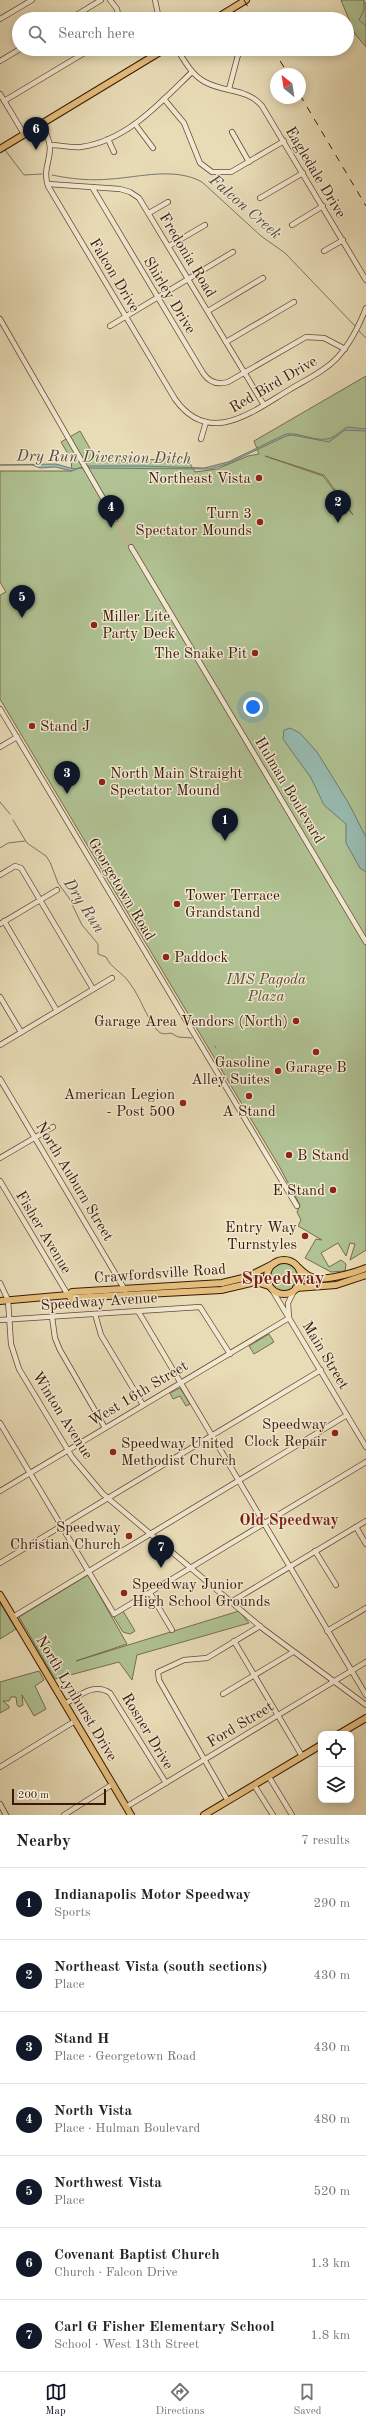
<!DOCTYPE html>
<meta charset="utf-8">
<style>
:root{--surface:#fff;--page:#f6f6f6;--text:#222;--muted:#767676;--line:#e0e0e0;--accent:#111827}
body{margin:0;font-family:"Old Standard TT",serif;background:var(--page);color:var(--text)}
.controls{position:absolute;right:12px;bottom:12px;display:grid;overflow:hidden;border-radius:8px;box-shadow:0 2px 10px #0003}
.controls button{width:36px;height:36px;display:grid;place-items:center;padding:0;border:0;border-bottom:1px solid var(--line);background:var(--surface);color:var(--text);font:20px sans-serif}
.compass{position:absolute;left:270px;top:68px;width:36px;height:36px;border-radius:50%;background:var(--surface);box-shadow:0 2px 10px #0003;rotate:330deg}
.scale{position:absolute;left:12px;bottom:10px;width:94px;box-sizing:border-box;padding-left:4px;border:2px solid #3b1809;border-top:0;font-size:11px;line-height:14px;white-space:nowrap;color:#3b1809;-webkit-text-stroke:3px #f0e8d0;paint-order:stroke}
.you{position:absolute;left:253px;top:707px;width:14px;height:14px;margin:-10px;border:3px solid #fff;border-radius:50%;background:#1a73e8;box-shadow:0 0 0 6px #1a73e833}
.badge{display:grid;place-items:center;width:26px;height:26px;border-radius:50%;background:var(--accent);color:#fff;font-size:13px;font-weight:700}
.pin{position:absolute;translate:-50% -33px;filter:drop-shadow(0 1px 2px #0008)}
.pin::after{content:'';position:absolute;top:21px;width:14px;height:12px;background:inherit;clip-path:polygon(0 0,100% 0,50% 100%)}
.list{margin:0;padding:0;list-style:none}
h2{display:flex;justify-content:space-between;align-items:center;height:52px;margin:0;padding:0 16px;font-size:17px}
h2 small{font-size:13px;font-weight:400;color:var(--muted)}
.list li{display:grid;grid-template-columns:26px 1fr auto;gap:12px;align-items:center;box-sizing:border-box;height:72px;padding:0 16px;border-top:1px solid var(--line)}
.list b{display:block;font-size:15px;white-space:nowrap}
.list p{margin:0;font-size:13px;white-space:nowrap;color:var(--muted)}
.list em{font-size:13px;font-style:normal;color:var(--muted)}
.icon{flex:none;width:22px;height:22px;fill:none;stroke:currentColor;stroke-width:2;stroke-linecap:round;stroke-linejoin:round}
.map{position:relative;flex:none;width:366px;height:1815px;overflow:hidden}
.search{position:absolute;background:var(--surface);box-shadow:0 2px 10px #0003;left:12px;right:12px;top:12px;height:44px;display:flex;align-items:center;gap:10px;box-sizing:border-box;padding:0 14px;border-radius:22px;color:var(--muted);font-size:15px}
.sheet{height:556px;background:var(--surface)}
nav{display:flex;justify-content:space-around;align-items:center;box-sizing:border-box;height:56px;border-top:1px solid var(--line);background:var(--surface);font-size:11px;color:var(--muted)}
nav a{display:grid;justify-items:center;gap:2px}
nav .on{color:var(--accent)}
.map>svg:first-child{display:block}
.green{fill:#b0c293;stroke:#766d4e;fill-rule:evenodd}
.water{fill:#97bbb1;stroke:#727a6e}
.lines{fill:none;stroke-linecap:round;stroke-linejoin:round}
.stream{stroke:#727a6e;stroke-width:1}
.minor-tunnel{stroke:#c5b594;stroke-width:4.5;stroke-dasharray:4.5 2;stroke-linecap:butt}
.minor-casing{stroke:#664934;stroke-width:6}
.major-casing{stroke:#3b1809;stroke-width:8}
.minor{stroke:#f0e8d0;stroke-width:4.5}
.major{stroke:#e4be7c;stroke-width:6}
.rail{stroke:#3b1809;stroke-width:1;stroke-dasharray:7 7;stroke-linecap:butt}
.poi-dot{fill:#8f2418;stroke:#f0e8d0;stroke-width:1.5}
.labels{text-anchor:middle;stroke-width:3;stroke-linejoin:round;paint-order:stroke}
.street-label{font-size:15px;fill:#3b1809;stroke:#f0e8d0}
.poi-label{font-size:15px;fill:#3b1809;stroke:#f0e8d0;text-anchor:end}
.park-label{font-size:15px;font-style:italic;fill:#5e4b32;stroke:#f0e8d0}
.water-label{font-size:16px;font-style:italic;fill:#57493b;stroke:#f0e8d0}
.neighbourhood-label{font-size:16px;font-weight:bold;fill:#7a1f14;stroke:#f0e8d0}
.district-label{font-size:19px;font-weight:bold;fill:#7a1f14;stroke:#f0e8d0}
</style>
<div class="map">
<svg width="366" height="1815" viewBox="0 0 366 1815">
<rect width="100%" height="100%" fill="#e8dcb7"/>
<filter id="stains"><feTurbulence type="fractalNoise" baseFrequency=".005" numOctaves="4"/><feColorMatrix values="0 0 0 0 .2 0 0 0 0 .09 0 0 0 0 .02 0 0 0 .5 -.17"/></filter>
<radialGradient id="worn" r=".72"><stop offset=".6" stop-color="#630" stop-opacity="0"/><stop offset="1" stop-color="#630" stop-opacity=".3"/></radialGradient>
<!-- green -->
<g class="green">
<path d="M341,0h22l3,4v43l-11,-13z"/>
<path d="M366,376v874l-16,10 5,-16 -5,-1 -4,13 -8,-13 -17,10 8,14 12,-7 5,4 -1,7 -14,1 -26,-14 11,-19 6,1 -24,-14 3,-6 -4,-8 3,-7 -21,-39 -279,-467v-104l6,-3 -6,-10v-111h72l-1,-12 -10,-17 19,-11 16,28 92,1 7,12 22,-3 31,-13 11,-2 -5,-13zM265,456l59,19 29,40 -30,-39z"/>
<circle cx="284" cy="1277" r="17"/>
<path d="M269,1334l5,8 -20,12 -5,-8z"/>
<path d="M180,1388l10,16 -4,2 -6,-10 -7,3 -3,-6z"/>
<path d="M88,1575l39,69 -51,17 163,-50 10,12 -112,32 -5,25 -13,-18 -64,17 -36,-62z"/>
<path d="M0,1603l16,26 -16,10z"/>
<path d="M123,1611l12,20 -5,3 -7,-2 -10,-16z"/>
<path d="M39,1671l5,9 -9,6 11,23 -12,7 -12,-21 1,10 -4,2 -2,-2 -1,-8h-5l-2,4h-6l6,5v2l-9,5v-31z"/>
</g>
<!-- water -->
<g class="water">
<path d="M347,427l19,2v2l-21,-1 -16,12 -37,-7 -6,1 -59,28 -17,5 -131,-1 -7,3 -17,-4 -15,1 -8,-3h-32l56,-1 18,5 15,-3h54l61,2 24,-6 58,-28c14,-2 31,9 45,4 6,-3 11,-8 16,-11z"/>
<path d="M290,728l10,5 17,19 31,50 18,35v35l-6,-4 -14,-25v-19l-22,-19 -13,-27 -28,-39 1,-9z"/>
</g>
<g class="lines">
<!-- stream -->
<g class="stream">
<path d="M364,0v10l-5,10 7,6"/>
<path d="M5,150l19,25 18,-1"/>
<path d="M52,175c19,4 39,6 59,4 29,-2 64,-12 91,3l59,54 24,17 70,73"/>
<path d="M358,330l8,8"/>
<path d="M0,802l10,12"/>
<path d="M13,820l14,23 19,13 4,6 8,21 11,15 13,27 16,19v10l8,3c5,11 16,15 23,25 12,16 16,33 28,48 4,5 9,4 14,3l7,4 14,1"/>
<path d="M0,848l8,-5 17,-2"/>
<path d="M215,1046l1,2"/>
</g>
<!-- minor-tunnel -->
<path class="minor-tunnel" d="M115,519l16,28"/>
<!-- minor casing -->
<g class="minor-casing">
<g id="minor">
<path d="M110,0l7,9 2,10"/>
<path d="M155,0l4,19"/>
<path d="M0,19l32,-19"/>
<path d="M70,19l31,-19"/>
<path d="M177,49c8,13 15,26 28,33 20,11 42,6 57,24l104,174"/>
<path d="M0,61l20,-12"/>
<path d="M229,89l9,-34"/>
<path d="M0,94l24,40"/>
<path d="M164,99l20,24 16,40 12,9h19l53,-31"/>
<path d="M4,101l87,-52"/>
<path d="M41,124c20,32 -1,37 7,62l127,213c34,48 77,13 114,-9 16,-10 35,-18 48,-32 13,-14 22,-32 29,-50"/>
<path d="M135,124l18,24"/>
<path d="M232,132l17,30"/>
<path d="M108,139l6,13"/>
<path d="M50,145c11,0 20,3 31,2 46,-6 80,-45 111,-75"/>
<path d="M48,184l72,5 10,3 9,6 125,207"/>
<path d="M92,187l111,186c6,9 15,12 25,9l78,-45 18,1 21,11"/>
<path d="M260,198l43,-25"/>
<path d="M149,213l19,-11"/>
<path d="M292,225l31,-19"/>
<path d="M169,246l36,-21"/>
<path d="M324,251l19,-11"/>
<path d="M208,311l55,-33"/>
<path d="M0,319l115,200"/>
<path d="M110,326l123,-74"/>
<path d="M226,342l68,-40"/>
<path d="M201,439l5,-17"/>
<path d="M131,547l235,395"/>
<path d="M0,709l297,497"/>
<path d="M0,747l17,-10"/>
<path d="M0,875l15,-9 6,2 72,121"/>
<path d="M4,921l53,90"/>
<path d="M0,924l57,-34"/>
<path d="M0,997l21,35"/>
<path d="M0,1045l112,-67"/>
<path d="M0,1079l125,211"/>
<path d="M0,1158l53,-31"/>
<path d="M0,1181l68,114"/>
<path d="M0,1283l8,17 3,44 8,25 53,88 31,37 159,134 104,77"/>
<path d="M271,1288l95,159"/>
<path d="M138,1311l228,384"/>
<path d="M95,1314l6,21 42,70"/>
<path d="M52,1317l3,21 5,12 45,78"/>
<path d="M289,1318l-1,-15 7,-14"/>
<path d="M0,1320l200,-13 30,47"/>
<path d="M0,1423l114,191 252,-152"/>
<path d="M0,1491l289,-173"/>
<path d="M356,1527l10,17"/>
<path d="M315,1551l21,34"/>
<path d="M0,1563l321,-193"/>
<path d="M150,1593l22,37"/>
<path d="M231,1602l135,-81"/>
<path d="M13,1617l334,-202"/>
<path d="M327,1631l39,-23"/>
<path d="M234,1641l68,115"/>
<path d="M223,1694l70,-42"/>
<path d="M65,1704c14,-8 29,-22 45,-11l56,90"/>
<path d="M0,1767l75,-46"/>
<path d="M269,1777l23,38"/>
<path d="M254,1785l19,30"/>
<path d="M228,1801l-69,-121 -1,-8 26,-12 23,-2 53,-32"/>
<path d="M0,1804l6,11"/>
<path d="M126,1807l240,-145"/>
<path d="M64,1815l49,-31"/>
</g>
</g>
<!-- major casing -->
<g class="major-casing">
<g id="major">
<path d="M215,19l31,-19"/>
<path d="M0,149l165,-100"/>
<circle cx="284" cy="1277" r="17"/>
<path d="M299,1268c3,3 7,7 12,9 12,5 43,-4 55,-9"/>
<path d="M296,1288l40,-3 30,-10"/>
<path d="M68,1295l3,3 150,-8 35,-8 13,4"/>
<path d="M0,1301l68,-6 4,-3 150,-9 25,-6 28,-14"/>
<path d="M0,1595l131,220"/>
<path d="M339,1734l27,-16"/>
<path d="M204,1815l117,-70"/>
</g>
</g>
<!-- minor -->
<use href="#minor" class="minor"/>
<!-- major -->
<use href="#major" class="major"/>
<!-- rail -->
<g class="rail">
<path d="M244,0l11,19"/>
<path d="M273,49l15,25"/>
<path d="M300,95l66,111"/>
</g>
</g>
<!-- markers -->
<g class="poi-dot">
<circle cx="259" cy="478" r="4"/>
<circle cx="260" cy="522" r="4"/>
<circle cx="94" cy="625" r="4"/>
<circle cx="255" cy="653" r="4"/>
<circle cx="32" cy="726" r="4"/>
<circle cx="102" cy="782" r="4"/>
<circle cx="177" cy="904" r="4"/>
<circle cx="166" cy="957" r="4"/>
<circle cx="296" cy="1021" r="4"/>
<circle cx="316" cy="1052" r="4"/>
<circle cx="278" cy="1071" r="4"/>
<circle cx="249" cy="1096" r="4"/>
<circle cx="183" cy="1103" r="4"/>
<circle cx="289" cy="1155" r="4"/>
<circle cx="333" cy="1190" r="4"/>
<circle cx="305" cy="1236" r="4"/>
<circle cx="335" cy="1433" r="4"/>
<circle cx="113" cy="1452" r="4"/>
<circle cx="129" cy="1536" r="4"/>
<circle cx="124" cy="1593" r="4"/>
</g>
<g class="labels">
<!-- street labels -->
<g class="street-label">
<text transform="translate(316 172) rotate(59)" y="5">Eagledale Drive</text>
<text transform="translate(188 255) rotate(59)" y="5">Fredonia Road</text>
<text transform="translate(115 275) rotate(59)" y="5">Falcon Drive</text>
<text transform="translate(170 295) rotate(59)" y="5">Shirley Drive</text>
<text transform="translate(273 384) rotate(-30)" y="5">Red Bird Drive</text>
<text transform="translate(290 790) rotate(59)" y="5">Hulman Boulevard</text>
<text transform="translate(122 889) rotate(59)" y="5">Georgetown Road</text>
<text transform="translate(75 1181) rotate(59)" y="5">North Auburn Street</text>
<text transform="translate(44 1232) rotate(59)" y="5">Fisher Avenue</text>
<text transform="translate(160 1273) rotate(-4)" y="5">Crawfordsville Road</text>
<text transform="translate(99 1301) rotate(-4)" y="5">Speedway Avenue</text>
<text transform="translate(326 1355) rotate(59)" y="5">Main Street</text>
<text transform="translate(138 1393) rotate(-31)" y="5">West 16th Street</text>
<text transform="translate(63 1415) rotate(58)" y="5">Winton Avenue</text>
<text transform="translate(77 1698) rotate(59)" y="5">North Lynhurst Drive</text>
<text transform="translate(240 1724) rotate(-31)" y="5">Ford Street</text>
<text transform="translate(148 1731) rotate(59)" y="5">Rosner Drive</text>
</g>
<!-- poi labels -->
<g class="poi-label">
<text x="251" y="483">Northeast Vista</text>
<text x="252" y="518">Turn 3<tspan x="252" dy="17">Spectator Mounds</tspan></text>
<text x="102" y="621" text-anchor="start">Miller Lite<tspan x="102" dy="17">Party Deck</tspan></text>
<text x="247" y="658">The Snake Pit</text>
<text x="40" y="731" text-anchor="start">Stand J</text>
<text x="110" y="778" text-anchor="start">North Main Straight<tspan x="110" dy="17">Spectator Mound</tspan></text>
<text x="185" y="900" text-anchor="start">Tower Terrace<tspan x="185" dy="17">Grandstand</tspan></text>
<text x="174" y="962" text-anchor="start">Paddock</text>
<text x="288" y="1026">Garage Area Vendors (North)</text>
<text x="270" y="1067">Gasoline<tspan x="270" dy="17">Alley Suites</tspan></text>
<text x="316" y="1072" text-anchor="middle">Garage B</text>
<text x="175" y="1099">American Legion<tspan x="175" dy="17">- Post 500</tspan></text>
<text x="249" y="1116" text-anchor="middle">A Stand</text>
<text x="297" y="1160" text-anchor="start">B Stand</text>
<text x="325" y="1195">E Stand</text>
<text x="297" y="1232">Entry Way<tspan x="297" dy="17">Turnstyles</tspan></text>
<text x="327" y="1429">Speedway<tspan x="327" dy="17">Clock Repair</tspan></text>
<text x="121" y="1448" text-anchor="start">Speedway United<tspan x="121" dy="17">Methodist Church</tspan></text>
<text x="121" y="1532">Speedway<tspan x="121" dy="17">Christian Church</tspan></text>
<text x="132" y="1589" text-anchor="start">Speedway Junior<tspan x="132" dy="17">High School Grounds</tspan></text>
</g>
<!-- park labels -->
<g class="park-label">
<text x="266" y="984">IMS Pagoda<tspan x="266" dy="17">Plaza</tspan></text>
</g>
<!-- water labels -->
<g class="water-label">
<text transform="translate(246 206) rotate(41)" y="6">Falcon Creek</text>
<text transform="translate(104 456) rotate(1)" y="6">Dry Run Diversion Ditch</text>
<text transform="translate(85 905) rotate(57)" y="6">Dry Run</text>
</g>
<!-- neighbourhood labels -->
<g class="neighbourhood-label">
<text x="289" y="1525">Old Speedway</text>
</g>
<!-- district labels -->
<g class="district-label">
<text x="283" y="1284">Speedway</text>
</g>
</g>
<rect width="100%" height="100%" filter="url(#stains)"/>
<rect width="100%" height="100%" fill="url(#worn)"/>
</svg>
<div class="controls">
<button><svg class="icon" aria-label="locate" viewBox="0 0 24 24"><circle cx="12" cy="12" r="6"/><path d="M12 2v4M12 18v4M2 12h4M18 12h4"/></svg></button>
<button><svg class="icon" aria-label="layers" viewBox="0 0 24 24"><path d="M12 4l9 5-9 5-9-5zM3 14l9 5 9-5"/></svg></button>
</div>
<svg class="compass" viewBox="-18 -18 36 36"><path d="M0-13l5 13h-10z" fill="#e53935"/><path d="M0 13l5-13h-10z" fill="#767676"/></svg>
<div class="scale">200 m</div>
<div class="you"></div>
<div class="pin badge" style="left:225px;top:841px">1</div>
<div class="pin badge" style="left:338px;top:523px">2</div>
<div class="pin badge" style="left:67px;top:794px">3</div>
<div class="pin badge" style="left:111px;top:528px">4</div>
<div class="pin badge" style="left:22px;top:618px">5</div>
<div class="pin badge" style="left:36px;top:150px">6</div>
<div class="pin badge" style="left:161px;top:1568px">7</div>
<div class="search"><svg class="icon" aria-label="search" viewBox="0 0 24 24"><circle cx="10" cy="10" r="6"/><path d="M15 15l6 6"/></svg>Search here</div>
</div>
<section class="sheet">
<h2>Nearby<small>7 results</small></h2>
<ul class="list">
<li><span class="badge">1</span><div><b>Indianapolis Motor Speedway</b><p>Sports</p></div><em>290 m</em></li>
<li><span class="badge">2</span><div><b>Northeast Vista (south sections)</b><p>Place</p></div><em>430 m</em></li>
<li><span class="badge">3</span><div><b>Stand H</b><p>Place · Georgetown Road</p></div><em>430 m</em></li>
<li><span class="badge">4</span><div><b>North Vista</b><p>Place · Hulman Boulevard</p></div><em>480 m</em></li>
<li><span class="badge">5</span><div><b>Northwest Vista</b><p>Place</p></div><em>520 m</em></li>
<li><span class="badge">6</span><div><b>Covenant Baptist Church</b><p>Church · Falcon Drive</p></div><em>1.3 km</em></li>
<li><span class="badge">7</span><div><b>Carl G Fisher Elementary School</b><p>School · West 13th Street</p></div><em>1.8 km</em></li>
</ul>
</section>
<nav>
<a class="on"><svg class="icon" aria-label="map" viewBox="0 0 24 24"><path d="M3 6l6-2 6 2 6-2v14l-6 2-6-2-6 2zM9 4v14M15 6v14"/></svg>Map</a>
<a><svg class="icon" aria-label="directions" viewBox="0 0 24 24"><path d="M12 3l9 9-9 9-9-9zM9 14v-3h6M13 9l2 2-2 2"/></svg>Directions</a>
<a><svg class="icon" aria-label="saved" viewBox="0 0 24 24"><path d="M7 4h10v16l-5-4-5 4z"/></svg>Saved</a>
</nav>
